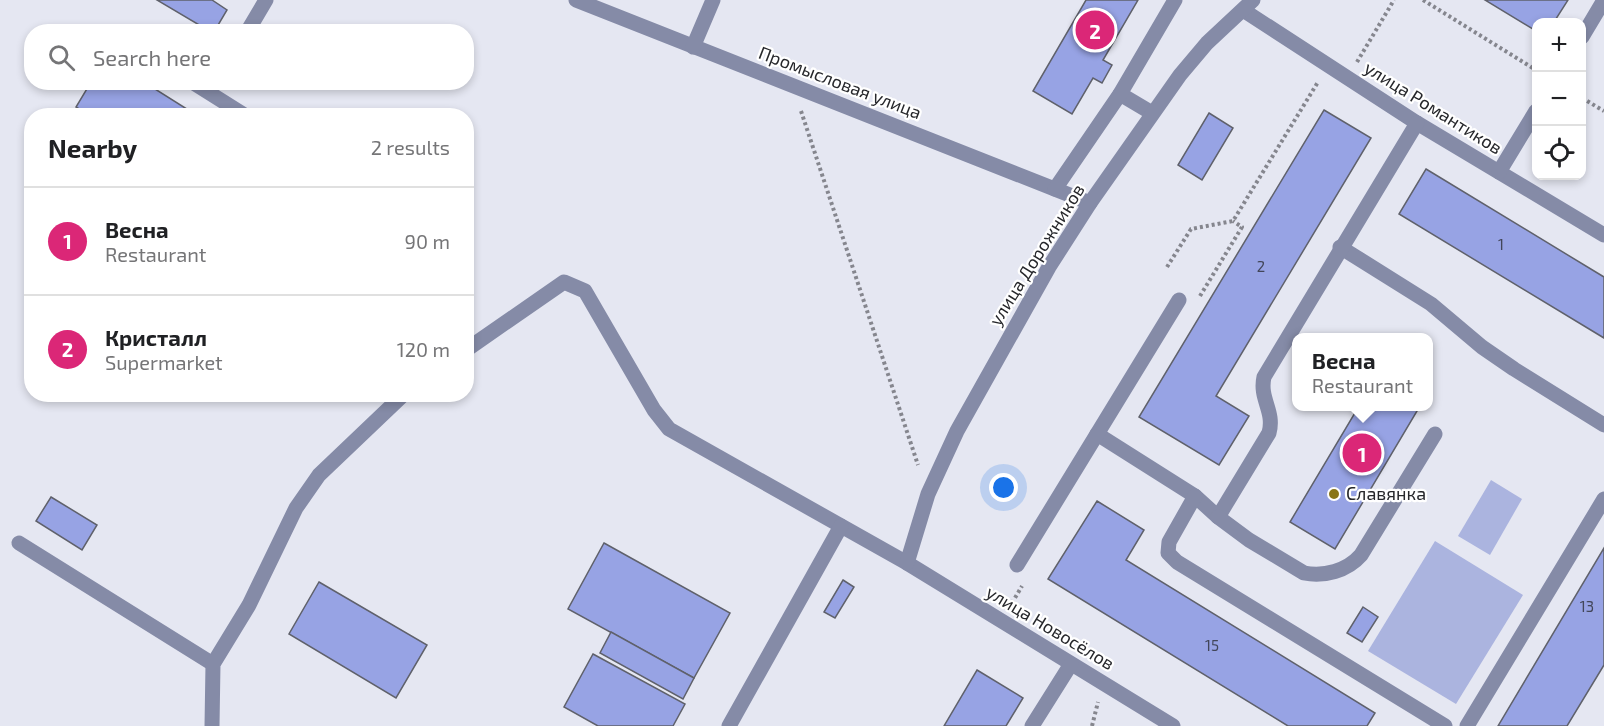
<!DOCTYPE html>
<meta charset="utf-8">
<style>
:root{--surface:#fff;--page:#f2f2f2;--text:#202124;--muted:#757577;--line:#e0e0e0;--accent:#db2777}
body{margin:0;font-family:"Exo 2",sans-serif;background:var(--page);color:var(--text)}
.controls{position:absolute;right:18px;top:18px;display:grid;overflow:hidden;border-radius:12px;box-shadow:0 3px 9px #0003}
.controls button{width:54px;height:54px;display:grid;place-items:center;padding:0;border:0;border-bottom:2px solid var(--line);background:var(--surface);color:var(--text);font:30px sans-serif}
.you{position:absolute;left:1004px;top:488px;width:21px;height:21px;margin:-15px;border:4px solid #fff;border-radius:50%;background:#1a73e8;box-shadow:0 0 0 9px #1a73e833}
.badge{display:grid;place-items:center;width:39px;height:39px;border-radius:50%;background:var(--accent);color:#fff;font-size:20px;font-weight:700}
.pin{position:absolute;translate:-50% -50%;border:3px solid #fff;box-shadow:0 2px 6px #0006}
.popup{position:absolute;left:1292px;top:333px;width:141px;height:78px;box-sizing:border-box;display:grid;place-content:center;border-radius:12px;background:var(--surface);filter:drop-shadow(0 2px 4px #0005);font-size:20px;white-space:nowrap;color:var(--muted)}
.popup b{font-size:22px;color:var(--text)}
.popup::after{content:'';position:absolute;left:50%;top:100%;margin-left:-12px;border:12px solid transparent;border-top-color:var(--surface)}
.list{margin:0;padding:0;list-style:none}
h2{display:flex;justify-content:space-between;align-items:center;height:78px;margin:0;padding:0 24px;font-size:26px}
h2 small{font-size:20px;font-weight:400;color:var(--muted)}
.list li{display:grid;grid-template-columns:39px 1fr auto;gap:18px;align-items:center;box-sizing:border-box;height:108px;padding:0 24px;border-top:2px solid var(--line)}
.list b{display:block;font-size:22px;white-space:nowrap}
.list p{margin:0;font-size:20px;white-space:nowrap;color:var(--muted)}
.list em{font-size:20px;font-style:normal;color:var(--muted)}
.icon{flex:none;width:33px;height:33px;fill:none;stroke:currentColor;stroke-width:2;stroke-linecap:round;stroke-linejoin:round}
.map{position:relative;flex:none;width:1604px;height:726px;overflow:hidden}
.search{position:absolute;background:var(--surface);box-shadow:0 3px 9px #0003;left:24px;top:24px;width:450px;height:66px;display:flex;align-items:center;gap:15px;box-sizing:border-box;padding:0 21px;border-radius:24px;color:var(--muted);font-size:22px}
.panel{position:absolute;background:var(--surface);box-shadow:0 3px 9px #0003;left:24px;top:108px;width:450px;height:294px;border-radius:24px}
.map>svg:first-child{display:block}
.green{fill:#abb4df}
.building{fill:#97a3e4;stroke:#5f616b;stroke-width:1.5}
.lines{fill:none;stroke-linecap:round;stroke-linejoin:round}
.path{stroke:#85868e;stroke-width:4;stroke-dasharray:3 3;stroke-linecap:butt}
.minor{stroke:#858ba7;stroke-width:15}
.poi-dot{fill:#897518;stroke:#fff;stroke-width:2}
.labels{text-anchor:middle;stroke-width:4.5;stroke-linejoin:round;paint-order:stroke}
.number-label{font-size:15px;fill:#424659}
.street-label{font-size:18px;fill:#26272b;stroke:#fff}
.poi-label{font-size:18px;fill:#26272b;stroke:#fff;text-anchor:start}
</style>
<div class="map">
<svg width="1604" height="726" viewBox="0 0 1604 726">
<rect width="100%" height="100%" fill="#e5e7f2"/>
<!-- green -->
<g class="green">
<path d="M1491,480l31,19 -32,56 -32,-19z"/>
<path d="M1435,541l88,54 -67,109 -88,-53z"/>
</g>
<!-- building -->
<g class="building">
<path d="M157,0h55l15,10 -13,22h-3z"/>
<path d="M1086,0h52l-35,60 9,5 -10,18 -9,-5 -21,36 -39,-23z"/>
<path d="M1485,0h83l-14,22h-18v9z"/>
<path d="M91,82h53l54,34h-108l-14,-9z"/>
<path d="M1324,110l47,28 -155,258 33,20 -30,49 -80,-48z"/>
<path d="M1209,113l24,15 -31,52 -24,-15z"/>
<path d="M1426,169l178,108v61l-205,-124z"/>
<path d="M1359,406h61l-85,143 -45,-27z"/>
<path d="M51,497l46,28 -15,25 -46,-29z"/>
<path d="M1097,501l47,29 -18,30 249,153 -8,13h-79l-240,-147z"/>
<path d="M604,543l126,70 -36,65 -126,-69z"/>
<path d="M1604,548v117l-37,61h-69z"/>
<path d="M843,580l11,7 -19,31 -11,-6z"/>
<path d="M319,582l108,63 -31,53 -107,-64z"/>
<path d="M1363,607l15,10 -16,25 -15,-9z"/>
<path d="M611,632l83,46 -11,21 -83,-46z"/>
<path d="M593,654l92,50 -12,22h-75l-34,-19z"/>
<path d="M977,670l46,28 -17,28h-62z"/>
</g>
<g class="lines">
<!-- path -->
<g class="path">
<path d="M1423,0l113,70"/>
<path d="M1357,62l37,-62"/>
<path d="M1582,98l22,13"/>
<path d="M801,111l117,354"/>
<path d="M1167,267l24,-38 42,-8 85,-139"/>
<path d="M1200,296l42,-69 -9,-6"/>
<path d="M1012,603l10,-17"/>
<path d="M1092,726l6,-24"/>
</g>
<!-- minor -->
<g class="minor">
<path d="M576,0l514,203"/>
<path d="M1243,10l174,113 187,112"/>
<path d="M247,32l19,-32"/>
<path d="M1582,37l22,-37"/>
<path d="M693,47l20,-47"/>
<path d="M192,82l54,34"/>
<path d="M1120,94l32,19"/>
<path d="M1499,172l37,-61"/>
<path d="M1055,189l65,-95 55,-94"/>
<path d="M1340,247l91,57 51,43 32,22 90,56"/>
<path d="M466,350l98,-68 21,9 69,119 15,19 238,134 266,163"/>
<path d="M1097,434l98,62 23,21 51,-84c6,-22 -10,-34 -5,-56l153,-254"/>
<path d="M1195,496l-26,46 -1,11 9,9 268,164"/>
<path d="M1218,517l31,23 55,33c20,4 43,-2 57,-18l74,-121"/>
<path d="M19,543l194,121"/>
<path d="M907,563l21,-69 29,-63 92,-164 41,-64 90,-128 27,-32 46,-43"/>
<path d="M1017,565l162,-265"/>
<path d="M212,726l1,-62 36,-59 47,-97 23,-33 85,-81"/>
<path d="M729,726l112,-200"/>
<path d="M1032,726l39,-62"/>
<path d="M1467,726l137,-227"/>
</g>
</g>
<!-- markers -->
<circle class="poi-dot" cx="1334" cy="494" r="6"/>
<g class="labels">
<!-- number labels -->
<g class="number-label">
<text x="1501" y="250">1</text>
<text x="1261" y="272">2</text>
<text x="1587" y="612">13</text>
<text x="1212" y="651">15</text>
</g>
<!-- street labels -->
<g class="street-label">
<text transform="translate(840 83) rotate(21)" y="6">Промысловая улица</text>
<text transform="translate(1433 108) rotate(32)" y="6">улица Романтиков</text>
<text transform="translate(1037 255) rotate(-58)" y="6">улица Дорожников</text>
<text transform="translate(1050 628) rotate(31)" y="6">улица Новосёлов</text>
</g>
<!-- poi labels -->
<g class="poi-label">
<text x="1346" y="500">Славянка</text>
</g>
</g>
</svg>
<div class="controls">
<button>+</button>
<button>−</button>
<button><svg class="icon" aria-label="locate" viewBox="0 0 24 24"><circle cx="12" cy="12" r="6"/><path d="M12 2v4M12 18v4M2 12h4M18 12h4"/></svg></button>
</div>
<div class="you"></div>
<div class="pin badge" style="left:1362px;top:453px">1</div>
<div class="popup"><b>Весна</b>Restaurant</div>
<div class="pin badge" style="left:1095px;top:30px">2</div>
<div class="search"><svg class="icon" aria-label="search" viewBox="0 0 24 24"><circle cx="10" cy="10" r="6"/><path d="M15 15l6 6"/></svg>Search here</div>
<section class="panel">
<h2>Nearby<small>2 results</small></h2>
<ul class="list">
<li><span class="badge">1</span><div><b>Весна</b><p>Restaurant</p></div><em>90 m</em></li>
<li><span class="badge">2</span><div><b>Кристалл</b><p>Supermarket</p></div><em>120 m</em></li>
</ul>
</section>
</div>
